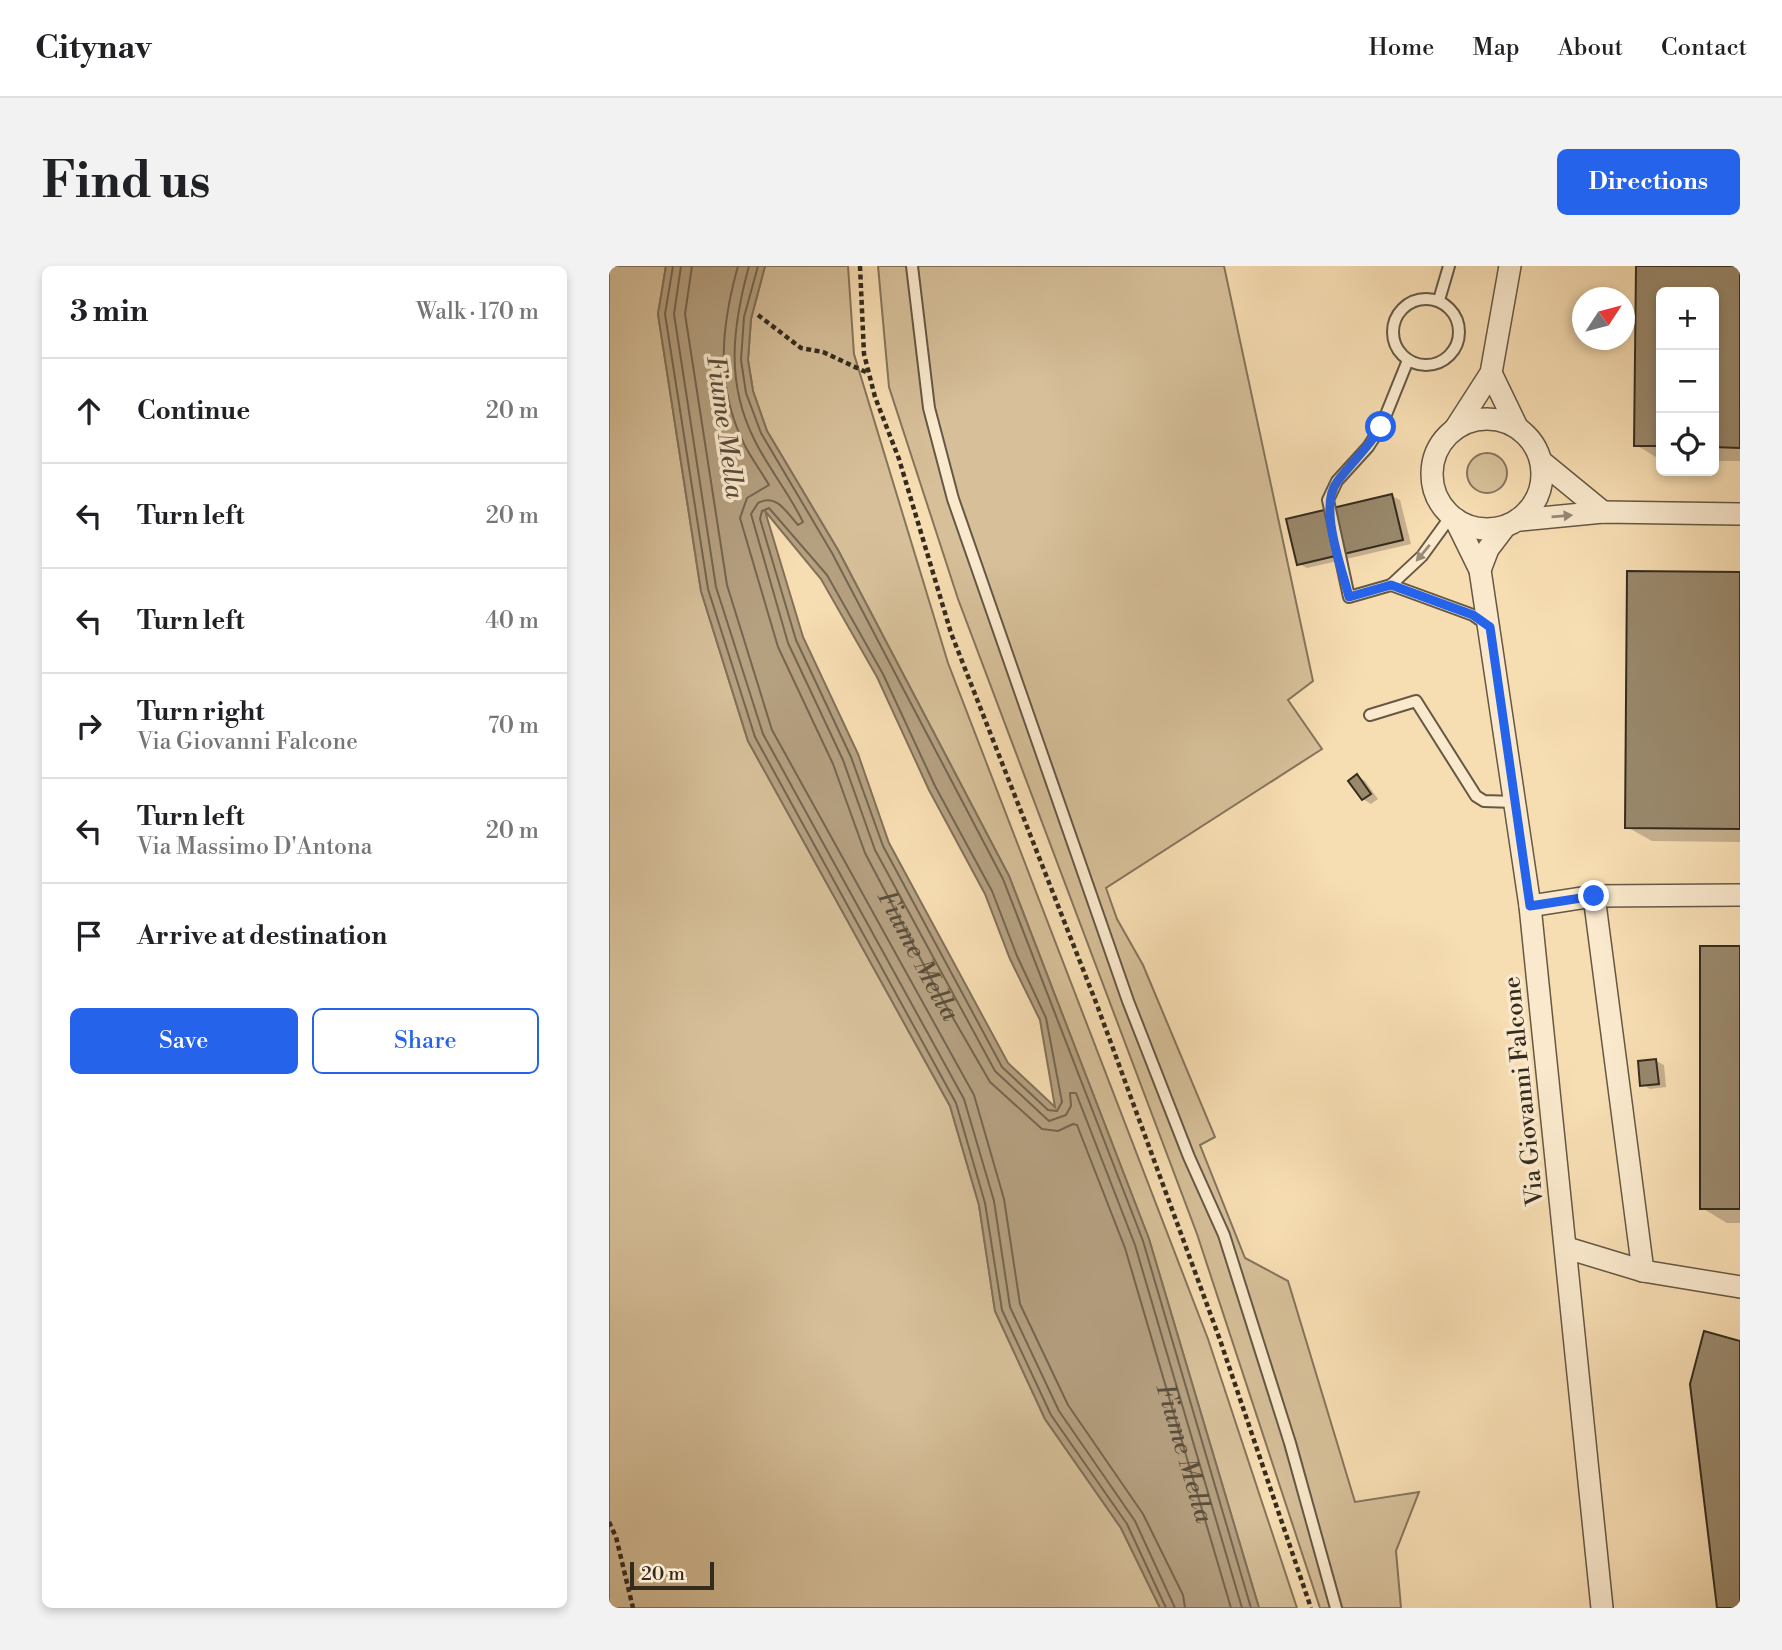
<!DOCTYPE html>
<meta charset="utf-8">
<style>
:root{--surface:#fff;--page:#f2f2f2;--text:#202124;--muted:#757577;--line:#e0e0e0;--accent:#2563eb}
body{margin:0;font-family:"Libre Bodoni",serif;background:var(--page);color:var(--text)}
.controls{position:absolute;right:21px;top:21px;display:grid;overflow:hidden;border-radius:10px;box-shadow:0 4px 10px #0003}
.controls button{width:63px;height:63px;display:grid;place-items:center;padding:0;border:0;border-bottom:2px solid var(--line);background:var(--surface);color:var(--text);font:35px sans-serif}
.compass{position:absolute;left:963px;top:21px;width:63px;height:63px;border-radius:50%;background:var(--surface);box-shadow:0 4px 10px #0003;rotate:54deg}
.scale{position:absolute;left:21px;bottom:18px;width:84px;box-sizing:border-box;padding-left:7px;border:4px solid #342b1f;border-top:0;font-size:19px;line-height:24px;white-space:nowrap;color:#342b1f;-webkit-text-stroke:5px #fae9cd;paint-order:stroke}
.stop{position:absolute;width:21px;height:21px;margin:-16px;border:5px solid #2563eb;border-radius:50%;background:#fff}
.stop.end{background:#2563eb;border-color:#fff;box-shadow:0 2px 7px #0008}
.list{margin:0;padding:0;list-style:none}
h2{display:flex;justify-content:space-between;align-items:center;height:91px;margin:0;padding:0 28px;font-size:30px}
h2 small{font-size:23px;font-weight:400;color:var(--muted)}
.list li{display:grid;grid-template-columns:46px 1fr auto;gap:21px;align-items:center;box-sizing:border-box;height:105px;padding:0 28px;border-top:2px solid var(--line)}
.list b{display:block;font-size:26px;white-space:nowrap}
.list p{margin:0;font-size:23px;white-space:nowrap;color:var(--muted)}
.list em{font-size:23px;font-style:normal;color:var(--muted)}
.actions{display:flex;gap:14px;padding:21px 28px}
.actions a{flex:1;padding:16px 0;border:2px solid var(--accent);border-radius:10px;text-align:center;font-size:24px;color:var(--accent)}
.actions .main{background:var(--accent);color:#fff}
.icon{flex:none;width:38px;height:38px;fill:none;stroke:currentColor;stroke-width:2;stroke-linecap:round;stroke-linejoin:round}
.map{position:relative;flex:none;width:1131px;height:1342px;overflow:hidden;border-radius:10px}
header{display:flex;align-items:center;gap:42px;box-sizing:border-box;height:98px;padding:0 35px;background:var(--surface);border-bottom:2px solid var(--line)}
header strong{font-size:33px}
nav{display:flex;gap:38px;margin-inline-start:auto;font-size:24px}
.intro{display:flex;align-items:center;justify-content:space-between;box-sizing:border-box;height:168px;padding:0 42px}
h1{margin:0;font-size:49px}
.button{padding:18px 32px;border-radius:10px;background:var(--accent);color:#fff;font-size:24px;font-weight:700}
main{display:flex;gap:42px;padding:0 42px}
aside{flex:1;background:var(--surface);border-radius:10px;box-shadow:0 4px 10px #0003}
.map>svg:first-child{display:block}
.green{fill:#d6bf99;stroke:#85755c;stroke-width:2}
.water{fill:#b5a080;stroke:#817159;stroke-width:2;fill-rule:evenodd}
.shadow{fill:#0003}
.lines{fill:none;stroke-linecap:round;stroke-linejoin:round}
.shore{stroke:#746650;stroke-width:2}
.building{fill:#99886b;stroke:#342b1f;stroke-width:2}
.service-casing{stroke:#655844;stroke-width:14}
.minor-casing{stroke:#655844;stroke-width:24}
.path{stroke:#342b1f;stroke-width:4.5;stroke-dasharray:5 3.5;stroke-linecap:butt}
.service{stroke:#fae9cd;stroke-width:10}
.minor{stroke:#fae9cd;stroke-width:21}
.oneway{fill:#978a76}
.route{stroke:#2563eb;stroke-width:9}
.labels{text-anchor:middle;stroke-width:7;stroke-linejoin:round;paint-order:stroke}
.street-label{font-size:24px;fill:#342b1f;stroke:#fae9cd}
.water-label{font-size:26px;font-style:italic;fill:#5b4e3c;stroke:#fae9cd}
</style>
<header>
<strong>Citynav</strong>
<nav><a>Home</a><a>Map</a><a>About</a><a>Contact</a></nav>
</header>
<div class="intro"><h1>Find us</h1><a class="button">Directions</a></div>
<main>
<aside>
<h2>3 min<small>Walk · 170 m</small></h2>
<ul class="list">
<li><svg class="icon" aria-label="ahead" viewBox="0 0 24 24"><path d="M12 20V5M6 11l6-6 6 6"/></svg><div><b>Continue</b></div><em>20 m</em></li>
<li><svg class="icon" aria-label="left" viewBox="0 0 24 24"><path d="M17 20v-9H6M10 6l-5 5 5 5"/></svg><div><b>Turn left</b></div><em>20 m</em></li>
<li><svg class="icon" aria-label="left" viewBox="0 0 24 24"><path d="M17 20v-9H6M10 6l-5 5 5 5"/></svg><div><b>Turn left</b></div><em>40 m</em></li>
<li><svg class="icon" aria-label="right" viewBox="0 0 24 24"><path d="M7 20v-9h11M14 6l5 5-5 5"/></svg><div><b>Turn right</b><p>Via Giovanni Falcone</p></div><em>70 m</em></li>
<li><svg class="icon" aria-label="left" viewBox="0 0 24 24"><path d="M17 20v-9H6M10 6l-5 5 5 5"/></svg><div><b>Turn left</b><p>Via Massimo D'Antona</p></div><em>20 m</em></li>
<li><svg class="icon" aria-label="arrive" viewBox="0 0 24 24"><path d="M6 21V4h12l-3 4 3 4H6"/></svg><div><b>Arrive at destination</b></div></li>
</ul>
<div class="actions"><a class="main">Save</a><a>Share</a></div>
</aside>
<div class="map">
<svg width="1131" height="1342" viewBox="0 0 1131 1342">
<rect width="100%" height="100%" fill="#f7ddb2"/>
<filter id="stains"><feTurbulence type="fractalNoise" baseFrequency=".00286" numOctaves="4"/><feColorMatrix values="0 0 0 0 .2 0 0 0 0 .09 0 0 0 0 .02 0 0 0 .5 -.17"/></filter>
<radialGradient id="worn" r=".72"><stop offset=".6" stop-color="#630" stop-opacity="0"/><stop offset="1" stop-color="#630" stop-opacity=".3"/></radialGradient>
<!-- green -->
<g class="green">
<path d="M0,0h57l-8,48 43,277 47,150 202,365 29,99 16,106 50,108 76,109 39,80h-551z"/>
<path d="M156,0h83l6,88 94,309 260,676 89,269h-38l-110,-369 -140,-363 -171,-326 -71,-119 -14,-40 -5,-31 3,-41z"/>
<path d="M269,0h346l89,415 -25,19 34,49 -216,139 11,31 26,46 72,172 -15,8 45,113 43,23 67,221 64,-10 -23,59 5,57h-81l-123,-374 -239,-635 -69,-212z"/>
<circle cx="878" cy="207" r="20"/>
</g>
<!-- water -->
<path class="water" d="M57,0h99l-14,53 -3,41 5,31 14,40 71,119 171,326 140,363 110,369h-99l-39,-80 -76,-109 -50,-108 -16,-106 -29,-99 -202,-365 -47,-150 -43,-277zM156,245l56,68 56,98 52,113 56,104 25,65 30,61 15,87 -47,-44 -119,-220 -31,-89 -55,-117z"/>
<!-- shadow -->
<g class="shadow">
<path d="M1029,0h102v195h-26v-169h-53v168l-25,-15z"/>
<path d="M783,230l8,4 11,44 -104,24 -8,-4z"/>
<path d="M1131,308v268l-88,-1 -25,-14z"/>
<path d="M748,510l8,5 13,18 -7,5 -8,-5z"/>
<path d="M1131,682v275h-13l-25,-15z"/>
<path d="M1047,795l8,4 2,22 -16,2 -8,-5z"/>
</g>
<g class="lines">
<!-- shore -->
<g class="shore">
<path d="M64,0l-8,48 43,275 47,148 201,366 29,100 17,107 49,105 76,109 39,84"/>
<path d="M72,0l-7,48 42,273 47,147 201,365 30,102 16,106 49,104 76,110 40,87"/>
<path d="M83,0l-7,48 42,271 45,145 202,365 30,104 16,105 48,101 75,109 40,81 2,13"/>
<path id="s1" d="M129,0c-17,61 -23,119 6,178 7,14 17,27 25,41l-22,13 -7,20 38,129 55,117 32,89 73,139 52,90 52,47 16,2 15,-7 4,1 48,123 106,360"/>
<path d="M140,0c-16,59 -24,115 5,173 14,29 35,54 49,83l-5,3c-12,-13 -21,-32 -40,-22l-7,11 37,129 55,117 32,90 120,221 54,50 17,-6 5,-9 -1,-13h6l59,152 107,363"/>
<path d="M149,0l-14,51 -3,43 5,33 15,40 71,120 171,326 140,362 108,367"/>
<path d="M160,242l58,67 56,99 52,112 57,105 25,65 29,62 16,84 -5,9 -9,-1 -46,-43 -119,-221 -32,-89 -55,-117 -36,-121 2,-8z"/>
</g>
</g>
<!-- building -->
<g class="building">
<path d="M1027,0h104v182l-26,-1v-155h-53v154h-27z"/>
<path d="M783,228l11,46 -106,25 -11,-46z"/>
<path d="M1018,305l113,1v257l-115,-1z"/>
<path d="M748,508l14,20 -9,6 -14,-19z"/>
<rect x="1091" y="680" width="40" height="263"/>
<path d="M1047,793l3,25 -19,2 -2,-25z"/>
<path d="M1095,1065l36,10v267h-23l-27,-224z"/>
</g>
<g class="lines">
<!-- service casing -->
<g class="service-casing">
<g id="service">
<path d="M303,0l17,142 24,91 175,502 61,156 35,78 66,208 46,165"/>
<circle cx="817" cy="66" r="33"/>
<path d="M830,34l10,-34"/>
<path d="M799,94l-27,67 -13,20 -31,34 -9,19 21,97 42,-12 82,30 14,10"/>
<path d="M782,319l31,-29 29,-40"/>
<path d="M761,449l46,-14 60,95 8,5 31,1"/>
</g>
</g>
<!-- minor casing -->
<g class="minor-casing">
<g id="minor">
<path d="M882,107l26,54"/>
<circle cx="878" cy="208" r="55"/>
<path d="M846,163l36,-56 19,-107"/>
<path d="M933,196l61,50"/>
<path d="M846,253l25,51 50,336 72,702"/>
<path d="M911,254l83,-8 137,2"/>
<path d="M871,304l8,-21 16,-21"/>
<path d="M985,630l49,375"/>
<path d="M921,640l64,-10 146,-1"/>
<path d="M958,982l76,23 97,16"/>
</g>
</g>
<!-- path -->
<g class="path">
<path d="M251,0l4,88 11,43 24,62 52,174 146,372 123,335 91,268"/>
<path d="M149,49l43,33 22,4 45,21"/>
<path d="M0,1256l7,15 17,71"/>
</g>
<!-- service -->
<use href="#service" class="service"/>
<!-- minor -->
<use href="#minor" class="minor"/>
</g>
<!-- one-way arrows -->
<defs><path id="oneway-solid" d="M-6-.8H1V-3.2L6.5 0L1 3.2V.8H-6Z" transform="scale(1.75)"/></defs>
<g class="oneway">
<use href="#oneway-solid" transform="translate(953 250) rotate(-5)"/>
<use href="#oneway-solid" transform="translate(814 287) rotate(130)"/>
</g>
<g class="lines">
<!-- route -->
<path class="route" d="M772,161c-13,21 -30,36 -44,55 -19,25 5,86 12,115l42,-12 82,30 17,12 40,279 64,-10"/>
</g>
<g class="labels">
<!-- street labels -->
<g class="street-label">
<text transform="translate(914 825) rotate(-96)" y="8">Via Giovanni Falcone</text>
</g>
<!-- water labels -->
<g class="water-label">
<text transform="translate(117 161) rotate(82)" y="9">Fiume Mella</text>
<text dy="9" stroke="none"><textPath href="#s1" startOffset="751">Fiume Mella</textPath></text>
<text dy="9" stroke="none"><textPath href="#s1" startOffset="1349">Fiume Mella</textPath></text>
</g>
</g>
<rect width="100%" height="100%" filter="url(#stains)"/>
<rect width="100%" height="100%" fill="url(#worn)"/>
</svg>
<div class="controls">
<button>+</button>
<button>−</button>
<button><svg class="icon" aria-label="locate" viewBox="0 0 24 24"><circle cx="12" cy="12" r="6"/><path d="M12 2v4M12 18v4M2 12h4M18 12h4"/></svg></button>
</div>
<svg class="compass" viewBox="-18 -18 36 36"><path d="M0-13l5 13h-10z" fill="#e53935"/><path d="M0 13l5-13h-10z" fill="#757577"/></svg>
<div class="scale">20 m</div>
<div class="stop" style="left:772px;top:161px"></div>
<div class="stop end" style="left:985px;top:630px"></div>
</div>
</main>
